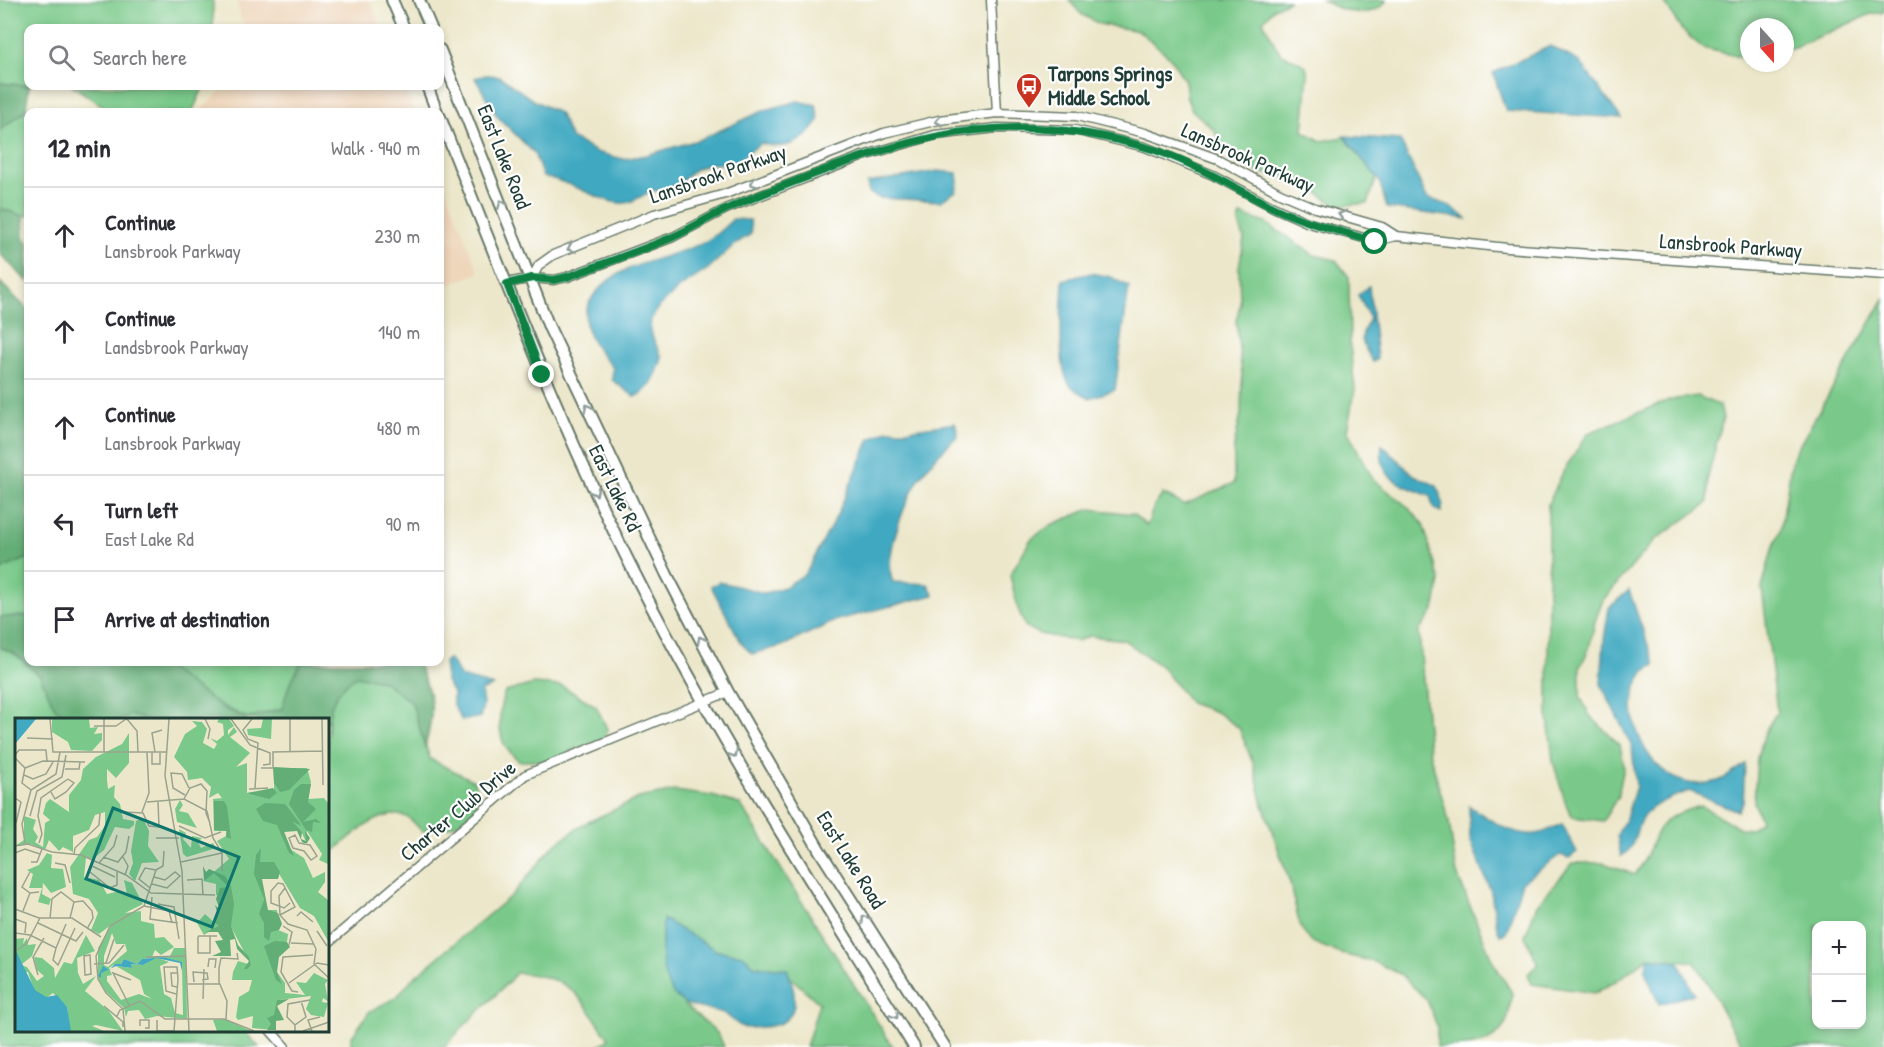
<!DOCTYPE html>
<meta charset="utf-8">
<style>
:root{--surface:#fff;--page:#f2f2f3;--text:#2b2b33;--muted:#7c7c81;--line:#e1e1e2}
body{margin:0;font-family:"Patrick Hand",sans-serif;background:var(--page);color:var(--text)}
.controls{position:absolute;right:18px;bottom:18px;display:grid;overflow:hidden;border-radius:12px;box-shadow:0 3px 9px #0003}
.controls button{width:54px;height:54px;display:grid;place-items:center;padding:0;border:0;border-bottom:2px solid var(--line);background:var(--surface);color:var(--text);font:30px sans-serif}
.compass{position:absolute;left:1740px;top:18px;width:54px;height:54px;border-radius:50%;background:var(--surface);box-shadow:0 3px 9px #0003;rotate:159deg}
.stop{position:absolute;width:18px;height:18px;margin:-14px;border:4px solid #0b8043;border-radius:50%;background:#fff}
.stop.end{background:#0b8043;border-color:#fff;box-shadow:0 2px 6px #0008}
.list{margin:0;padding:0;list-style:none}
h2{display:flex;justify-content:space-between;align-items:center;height:78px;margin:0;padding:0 24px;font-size:26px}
h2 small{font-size:20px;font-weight:400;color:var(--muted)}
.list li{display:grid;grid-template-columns:39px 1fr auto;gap:18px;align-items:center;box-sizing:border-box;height:96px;padding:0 24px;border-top:2px solid var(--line)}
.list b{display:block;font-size:22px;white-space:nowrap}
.list p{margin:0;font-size:20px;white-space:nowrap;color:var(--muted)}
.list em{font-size:20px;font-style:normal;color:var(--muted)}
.icon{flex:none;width:33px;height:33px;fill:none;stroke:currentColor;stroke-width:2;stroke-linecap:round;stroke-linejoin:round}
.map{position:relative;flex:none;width:1884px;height:1047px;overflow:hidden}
.search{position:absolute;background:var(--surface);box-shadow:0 3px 9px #0003;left:24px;top:24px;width:420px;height:66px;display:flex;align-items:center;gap:15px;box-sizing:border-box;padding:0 21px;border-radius:12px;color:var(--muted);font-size:22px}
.panel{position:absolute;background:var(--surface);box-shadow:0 3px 9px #0003;left:24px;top:108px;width:420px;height:558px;border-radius:12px}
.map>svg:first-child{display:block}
.built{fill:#eed6bb}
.green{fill:#7ac98a;stroke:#4c835f;stroke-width:1.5;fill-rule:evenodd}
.forest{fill:#63ad76;stroke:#417555;stroke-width:1.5}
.water{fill:#41a9c1;stroke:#30737a;stroke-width:1.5}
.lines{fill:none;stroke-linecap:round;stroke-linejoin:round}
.minor-casing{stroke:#677868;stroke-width:11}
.major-casing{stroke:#677868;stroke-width:14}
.minor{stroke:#fff;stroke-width:8}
.major{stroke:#fff;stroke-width:10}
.oneway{stroke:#8f9e9a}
.route{stroke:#0b8043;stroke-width:8}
.labels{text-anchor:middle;stroke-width:4.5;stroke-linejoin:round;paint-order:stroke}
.poi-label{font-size:21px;font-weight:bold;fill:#1f3d34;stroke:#fff;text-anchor:start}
.street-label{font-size:21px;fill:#1f3d34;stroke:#fff}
.inset-road{fill:none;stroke:#9aa38e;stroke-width:1.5}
.view{fill:#0f766e;fill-opacity:0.15;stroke:#0f766e;stroke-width:3}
.inset-edge{fill:none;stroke:#1f3d34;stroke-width:3}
</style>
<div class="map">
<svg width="1884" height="1047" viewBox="0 0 1884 1047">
<rect width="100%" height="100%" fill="#fff"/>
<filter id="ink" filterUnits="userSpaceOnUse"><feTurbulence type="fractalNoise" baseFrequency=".0167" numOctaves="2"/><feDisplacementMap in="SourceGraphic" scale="12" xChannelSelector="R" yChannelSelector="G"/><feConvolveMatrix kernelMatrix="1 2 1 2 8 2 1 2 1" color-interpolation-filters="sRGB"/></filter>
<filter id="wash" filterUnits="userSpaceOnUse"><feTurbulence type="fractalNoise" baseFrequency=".008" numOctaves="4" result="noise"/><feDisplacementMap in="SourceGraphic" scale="24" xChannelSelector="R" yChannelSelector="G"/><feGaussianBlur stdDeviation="1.35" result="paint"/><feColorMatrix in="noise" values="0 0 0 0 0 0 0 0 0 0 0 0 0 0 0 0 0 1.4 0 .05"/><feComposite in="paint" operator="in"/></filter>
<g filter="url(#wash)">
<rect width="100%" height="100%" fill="#ece7ca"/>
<!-- built -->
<g class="built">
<path d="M237,0h133l11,28h-135l-6,-11z"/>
<path d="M226,86h178l11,26h-216z"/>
<path d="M440,174l39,99 -39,15z"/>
</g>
<!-- green -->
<g class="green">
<path d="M0,0h213v28h-185v58h3l-31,-3z"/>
<path d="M1069,0h221l-16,8 -11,13 17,32 25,12 3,9 -5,57 18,10 23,-4 33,40 -9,26 -31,3 -25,-17 -23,-11 -31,-6 -38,-29 -6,-13 -22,-20 -5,-11 -2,-18 -15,-24 -31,-26 -40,-7 -18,-10z"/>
<path d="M1322,0h65c-15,21 -45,12 -65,0z"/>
<path d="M1663,0h221v12l-13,2 -86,37v-24h-36l-1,32 -45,-11 -22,-19z"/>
<path d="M73,86h131l-12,26h-80z"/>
<path d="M26,110l4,2 -2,104h-8l-20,-8v-78z"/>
<path d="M1241,215l25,8 48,32 22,5 13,17 1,68 5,44 -8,41 26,49 35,28 15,17 17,57 -6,30 -15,20 10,120 20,71 8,52 36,88 19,31c-2,9 -2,20 -6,29 -11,25 -39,25 -69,25v-21l-10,-26 -27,-26 -28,-13 -31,-7 -29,-12 -12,-15 -10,-44 -27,-78 -9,-39 -15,-38 -23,-16 -26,-9 -27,-35 -39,-28 -34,-4 -13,5 -37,-7 -15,-8 -8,-20 -7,-31 21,-36 20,-14 39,-16 43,5 14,12 7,-20 9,-12 21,11 50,-22v-37l7,-32 1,-38 -6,-55 4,-16 -1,-38 5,-28 -5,-17z"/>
<path d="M1884,299v748h-140c-21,-26 -29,-59 -50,-85l-45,-5 -36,26 -18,10 -63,-9 -4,-10 10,-10 -13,-28 12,-31 36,-42h31l31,12c28,-37 8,-54 66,-69l39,22 11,1 10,-8 -7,-19 3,-44 9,-28 11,-18 -15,-124 9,-35 10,-24 11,-71zM1816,926h46v98h-46z"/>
<path d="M1698,396l22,10 3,12 -15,59v26l-54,38 -51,59 -8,21 -6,28 -9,18v29l10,20 30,29 4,22 -6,29 -15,25 -30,-4 -7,-12 -13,-44 -5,-44v-213l16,-34 24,-37 81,-33z"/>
<path d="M28,462v200h273l-13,26 -6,21 -35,9 -27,-13 5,15h-209v310l228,1 15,16h-259v-574z"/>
<path d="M356,676l27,5 29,22 18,56 44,22c1,6 4,14 3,19 -2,25 -35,29 -55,31 -5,-5 -11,-13 -18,-15 -26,-8 -60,26 -77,42l1,-145 11,-24z"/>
<path d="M533,684l29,2 34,20 12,25 -5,8 -54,22h-30c-5,-5 -11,-10 -14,-15 -8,-14 -6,-40 0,-54z"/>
<path d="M675,791l37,5 29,9 152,242h-87l13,-44 -29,-26 -3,-8 -32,-3 -12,-11 -26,-4 -53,-31c-6,40 -1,66 30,93 16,16 21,11 30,34h-127l12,-8c-30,-43 -36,-63 -93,-66 -22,27 -50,47 -71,74h-94v-9l19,-27 27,-14 14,-17 102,-86 41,-49 30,-21 55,-26z"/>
</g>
<!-- forest -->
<g class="forest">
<path d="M0,83l29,3 -3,24 -26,20z"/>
<path d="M0,208l24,8v20l4,7v39l-28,-28z"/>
<path d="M0,282l28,28v248l-28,12z"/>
<path d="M28,616v46h93l5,3 34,-3 65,47 22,9 35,-9 6,-21 13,-26h116c16,37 19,45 8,85l-13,-44 -29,-22 -27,-5c-23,17 -28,30 -28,59l-1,-15h-177l-21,-5 -10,5h-47l-17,-12 -15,-32 -25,-22 -15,-7v-30z"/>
</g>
<!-- water -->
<g class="water">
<path d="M1550,46l30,16 41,56 -115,-7 -13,-38z"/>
<path d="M486,75l13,1 34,24 26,13 12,25 25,14 27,7 24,-4 54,-16 64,-29 33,-9 18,4 3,15c-11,21 -34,32 -58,23l-26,20 -26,1 -14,5 -15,14 -15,8c-17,-4 -25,10 -40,12 -19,3 -57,-24 -82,-26l-9,-24 -37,-37 -22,-38z"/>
<path d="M1344,136l56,4 27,58 21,7 20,14 -81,-11 -8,-28z"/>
<path d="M938,171l19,2 1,9 -2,9 -15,10 -62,-3 -10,-5 -2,-10z"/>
<path d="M733,219l17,1 1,14 -16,10 -27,25 -30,20 -18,17 -9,13 -1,12 12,27c-4,14 -12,33 -27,39l-23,-17 1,-12c-15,-16 -36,-41 -24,-65 22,-41 73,-41 111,-59 12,-5 23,-15 33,-25z"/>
<path d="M1091,273l20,4 18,10 -14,103 -25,8c-7,-4 -19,-9 -22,-16 -11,-21 -6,-77 -5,-102z"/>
<path d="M1369,286l8,72 -4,4c-12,-21 -16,-22 -3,-43l-12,-24z"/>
<path d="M955,423l3,12c-11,12 -26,24 -35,38 -16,22 -41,84 -30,109l35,2 6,11 -97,25 -55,26 -30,8 -10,-10 -31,-58 9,-4 45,11 20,-6 21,-14 31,-58 33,-76 18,-9h19z"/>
<path d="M1382,445l32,30 23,11 6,17 -2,9 -7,-3 -4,-13c-28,-12 -52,-14 -48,-51z"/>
<path d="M1629,590l26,75c-49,24 -10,138 63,116 9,-3 19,-11 27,-17l-2,39 -5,8 -49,-20c-17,7 -38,12 -48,29 -7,13 -5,28 -20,36l-4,-21 9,-17 10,-32 -4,-39 -31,-63 3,-45 5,-31z"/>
<path d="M449,658l12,19 32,9 -12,5 2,14 -3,12 -18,4 -9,-16v-12l-7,-12 -2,-19z"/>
<path d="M1469,806c19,12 42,30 66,28 8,0 19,-7 27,-10l15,28 -8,6 -9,-3 -38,27 -16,51 -6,2 -4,-12 -5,-31 -21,-53z"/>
<path d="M663,919l54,32 26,4 12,11 32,3c12,29 13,57 -26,58 -5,0 -14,2 -18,0 -9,-3 -14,-13 -23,-15 -19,-5 -40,-3 -51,-25 -10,-19 -7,-46 -6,-68z"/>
<path d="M1649,957l30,5 15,32 -35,10 -14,-33z"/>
</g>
</g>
<g filter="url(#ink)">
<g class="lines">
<!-- minor casing -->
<g class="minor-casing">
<g id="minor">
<path d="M991,0l6,113"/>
<path d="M532,278l7,-13 14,-10 101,-41 71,-20 159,-61 55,-13 58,-7 80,3 68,17 73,26 62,34 35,15 67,19 14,9"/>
<path d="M507,283l25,-5 22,2 13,-3 106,-40 55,-29 135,-52 72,-21 62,-7 78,2 70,17 68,28 60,32 36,16 66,18 21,-5 111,12 377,27"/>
<path d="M327,944l198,-169 203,-83"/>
<path d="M270,1030l15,17"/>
</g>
</g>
<!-- major casing -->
<g class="major-casing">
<g id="major">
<path d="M392,0l12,28"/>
<path d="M419,0l12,28"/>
<path d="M440,50l109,277 118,248 61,117 92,159 125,196"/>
<path d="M427,86l10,26"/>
<path d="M440,117c63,158 123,317 201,469 81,159 179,309 273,461"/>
</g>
</g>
<!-- minor -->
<use href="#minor" class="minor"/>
<!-- major -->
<use href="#major" class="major"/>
</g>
<!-- one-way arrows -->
<defs><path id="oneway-chevron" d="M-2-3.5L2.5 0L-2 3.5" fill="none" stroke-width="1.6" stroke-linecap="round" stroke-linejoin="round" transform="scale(1.5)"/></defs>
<g class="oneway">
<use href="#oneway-chevron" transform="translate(939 121) rotate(170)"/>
<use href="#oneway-chevron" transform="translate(754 183) rotate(159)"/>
<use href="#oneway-chevron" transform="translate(502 204) rotate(-112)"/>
<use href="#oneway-chevron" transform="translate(1342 215) rotate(-164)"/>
<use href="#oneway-chevron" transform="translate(571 248) rotate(157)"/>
<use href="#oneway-chevron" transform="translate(588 408) rotate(-115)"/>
<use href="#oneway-chevron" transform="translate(595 492) rotate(64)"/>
<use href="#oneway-chevron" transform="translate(701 640) rotate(-118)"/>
<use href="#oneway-chevron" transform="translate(734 754) rotate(59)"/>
<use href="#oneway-chevron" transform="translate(865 919) rotate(-123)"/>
<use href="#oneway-chevron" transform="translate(895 1015) rotate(58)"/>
</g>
</g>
<g class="lines" filter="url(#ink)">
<!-- route -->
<path class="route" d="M542,375l-35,-91 25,-6 22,2 13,-3c35,-13 71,-25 106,-40 18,-8 34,-19 52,-27 27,-13 56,-23 84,-34 121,-46 209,-66 336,-29 46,13 85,39 127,60 33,16 68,24 103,35"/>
</g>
<!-- icons -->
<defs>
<g id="bus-pin" transform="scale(1.35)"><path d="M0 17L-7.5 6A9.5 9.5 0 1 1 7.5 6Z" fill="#c8321e" stroke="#fff"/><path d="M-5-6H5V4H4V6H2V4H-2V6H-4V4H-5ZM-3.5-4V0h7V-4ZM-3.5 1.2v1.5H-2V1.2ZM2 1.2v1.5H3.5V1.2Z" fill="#fff"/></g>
</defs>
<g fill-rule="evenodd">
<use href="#bus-pin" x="1029" y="86"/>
</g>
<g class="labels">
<!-- poi labels -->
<g class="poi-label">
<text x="1048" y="81">Tarpons Springs<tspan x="1048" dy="24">Middle School</tspan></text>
</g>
<!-- street labels -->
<g class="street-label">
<text transform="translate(504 157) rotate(68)" y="7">East Lake Road</text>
<text transform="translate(1248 158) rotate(24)" y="7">Lansbrook Parkway</text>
<text transform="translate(718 174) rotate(-19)" y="7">Lansbrook Parkway</text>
<text transform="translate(1731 246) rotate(4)" y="7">Lansbrook Parkway</text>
<text transform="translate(615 488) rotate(64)" y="7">East Lake Rd</text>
<text transform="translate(458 811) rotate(-40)" y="7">Charter Club Drive</text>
<text transform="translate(851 860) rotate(58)" y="7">East Lake Road</text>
</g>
</g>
<!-- overview -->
<g transform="translate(15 718)">
<rect width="314" height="314" fill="#ece7ca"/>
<path d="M37,1h37l1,9 8,-1 -4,7 8,-1v7l-10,11 -21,-1 -3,-8 -16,-10zM204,1h10l5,7 -6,4v5l6,-8 3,5 -7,5 20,16 -14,14 11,-4v30l27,-3v-18l7,-4h26l4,14 -3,17 16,-1 4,5v61l-9,-4 3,-6 -15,-23 -1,11 -5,-11h-17l6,18 14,9 9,20 12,-6v10l-7,10 10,8v41l-14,-25 -14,-8 -22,-36v7h-18l4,20 -3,11h16l1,20 10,4 -1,8 -16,2 3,24 11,15v10l20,2 -9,-13 10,1 8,-10 14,7 -3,4 3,17 -5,-3 -1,4 6,1 -4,14 -13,-2 -5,-6 5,-13 -33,4 -3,30 -23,-2 1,-12 -15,4 -2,-3 3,-20 10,-6 3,-11h-20l1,-8 5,-11 13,4 -22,-42 -1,-27 -12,-1v-11l-13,-3 26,-22 -12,-18 9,-5v-5h-12l-1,-32 9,-1 -4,-5 -9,5 2,-11 -9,-9 -14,2 -1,-8 -13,-15 11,-23 12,-8 -5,-5 10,1 5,7 -4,14 11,6 3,-5 -7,-6 7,3 7,-6 -1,-11 -6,-2zM248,1h9l-1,20 -23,-4 -1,-6 14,-1zM114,15v30l-13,15 -9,-9v11l1,9 7,-4 -1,12 6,7 3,15 11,2v4l-5,4 -14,-2 -11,23 -11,9 -7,-1 -2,19 15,3 8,14 13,-3 7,3 -3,-14 8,3 11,21 -18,9 16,-2v10l13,3 1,14 9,-1 10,10 -13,8 -6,-5 -3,7 18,-1 4,-8h12l1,71 -30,-3 -12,3 -6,-9 -11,1 -2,6 -2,-9 -18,-16 -8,-13v-31l13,-23 -12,9 -8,-4 7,-17 -9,-14 -16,-5 -3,-27 19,-27 8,-3 8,-11v-14l-10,3 -6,15 -16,6v16l-10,-5 -4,4 -10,-11 -4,10 -14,-6 -16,2 9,-6v-24l12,4 -3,9 5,8 -3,5 8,5 2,-24 5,-3 -7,-6 3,-11 4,-4 19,13v-17l12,-15 2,-11 13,-12 26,-13zM97,215l4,11h9l2,7 -19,16 -4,-2v-9zM148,239l19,6 1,52 -8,-2 -4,-15 -7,-4 -4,-28 9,-4 -11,-4zM140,240l-12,7 -12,-1 1,4 -16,-2 24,14 4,14 8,5 -13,-5 -18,6 -14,-19v-5l5,-1 -3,-7 6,-4 5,1 4,-6 13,5 5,-5zM165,82l3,5 -4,6 9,2 9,15 -20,-6 -2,-13zM128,100l6,13 -1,15 11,16 -17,1 -7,18 -6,-7 4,-11 -2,-12 5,-30zM164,111l7,4 -3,6 8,9 1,-12 10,2 -4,4 3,6 12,-5 3,5 -29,9 -4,-3zM32,135l5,2 -1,13 12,1 3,18 -15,6 -8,-10 -1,11 9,5 -2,6 -11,-3 4,-14h-13l4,-14 -6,-4 12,-5zM190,196l13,12 -14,9 -7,-12zM71,217l9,16 -18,7 1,15 5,11 13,-8 -11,15 23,19 15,21 -27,-6 -4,1 12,5h-34l-3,-24 -14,-14 -7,5 -11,-5 -7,-21h-3l-8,-13 -2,-20 9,-1 -1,6 4,-6 1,7 8,-1 -4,12 -11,9 6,2 10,14 7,-5 -7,-6 -3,-13 8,1 12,10 1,10 9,-16 8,2zM209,301l27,12h-34l-4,-11z" fill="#7ac98a" fill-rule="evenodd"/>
<path d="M258,50l1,-1 36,2 -21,21 -9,2 -6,-9zM286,66h10l-3,18 8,7 -13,13 13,-3 5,4 -8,-1 -1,10 -6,-2 -17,-26 5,-14zM258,70l4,5 -8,6 -22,-6zM199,83h10l3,5 4,33 -5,-2 1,-6 -13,-1zM250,85l20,1 14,18 2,4 -9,-5 10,11 -1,7 5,2 -1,-10 5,7 -3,5h-3l-2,-1 -5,-11 -13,1 10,24 -5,-3 -12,-28 -14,-4 -7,-12zM246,130l-1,14h14l6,10 -2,7h-16l6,31 10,3 4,11 -3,6 -8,2 -2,9 -5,-4v-14l-5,-9 5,-15 -10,-25 2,-19zM188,148l3,6 3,-3 16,7 6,10 3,18 -3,22 7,19 11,12 2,8 -4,4h-3l5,-8 -12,-12 -2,-10 -5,1 1,16h-19l9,-4 -6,-11 8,-1 -5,-8h-12l12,-6 -5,-5 5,-6 -3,-10 5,5 -4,-11 4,-11 9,-1 -15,-14 -10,8zM260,223l12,1 3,5 -11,10 -2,15 5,12 -6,-4 -12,-34zM274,281l-12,7 7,14 -8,1v9h-9l4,-6 -4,-6 7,-3 3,-15z" fill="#63ad76"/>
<path d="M0,1h21l-21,25zM0,231l20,41 11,7 11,-2 10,12 4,24h-56zM148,239l19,5v9l-2,-8 -24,-5 -13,7 -12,-1 1,4 -16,-2 -15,7v5l-3,-2 5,-10 6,4 6,-6h6l3,-5 13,5 5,-5z" fill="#41a9c1"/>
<path class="inset-road" d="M35,1l3,33h113M112,1l10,12 1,21M154,1l-4,57 17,95 7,160M190,1l5,10 -2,10M216,1l19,26 20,8v11l-7,1M237,1l-9,11 5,9 10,4 -3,45M275,1v33M307,1l1,66M79,8h22l10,-7M12,20l26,1M89,34v-33M137,34v12h8v-11M140,34l-3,-19 10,-3M0,37l4,-5h27l1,11M0,40l10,10 -3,15 9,7M10,50l18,-7 42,1M246,50h12v-16l50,-1M50,51h14l1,-7M9,57l9,4 13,-5 7,-12M234,71l19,-1M36,74l4,7 11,-7 8,-9 -6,-4M170,77l-12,-7 -2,-15 11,1 7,14M0,80l6,4 -5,21M169,81l6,-11 11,-4 6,7 -1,22 4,10M132,84l37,-3 23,12 6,27 9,15v18M109,94l19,1 6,13 10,1 -1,-26M127,94l7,-19 -2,-41M15,98l7,-25 25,-14 4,-22M164,108l26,12 16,-6M280,117l4,8 11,2 7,11 -6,4 -7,-9 -11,-3 -4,-10zM141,120h23M10,125l-3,-19 9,-34 25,-16 4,-22M24,125l3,-9 -4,-18 3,-18 27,-19M0,128l13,-2 24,8 29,3 45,20 25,18 64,2M0,135l10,-4 15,5M59,136l1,-6 24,-23 1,-12M88,139l15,5 8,-10 3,-16M108,139l5,9 -3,9M16,144h6l5,-13M166,144l41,-9M40,145l10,2 5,18M84,145l15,-17 3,-11M77,148l23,11M15,154l-8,15 8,6 9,-1M75,154l20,16 7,-3v-13M172,162l15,-1 1,16M137,166l15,4 13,-12 -5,-4 -10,8 -11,-3M135,170l-11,-9 6,-11 11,2 7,-4 1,-15M270,170l-6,8 1,19 8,9 19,6 9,19M137,179l-2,22 28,4M59,184l9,-1 9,10 1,7 -6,11M143,186l16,3 5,32M129,188l25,5 3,12M0,191l24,9h33l29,19M8,193l7,-18M265,197l15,-8 -12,-23 -5,-1 -7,8v12l13,5 6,-5M282,198l4,-4 12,10M35,200l2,-19 9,-7 13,10 -4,16M0,201l11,4 -1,10M23,205l38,18 7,-9M268,208l9,6 -3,13M302,213l10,15M0,215l15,2 26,13 10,-24M195,218v17h-12v-16l1,-1h18M276,225l22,1M5,230l-3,2 10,-7 13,-25M41,230l-3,12 5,5 17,-37M301,231l-2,15 15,14M75,237l1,19 -6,1 -1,-19zM131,239l40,-1M91,245l8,-24M79,246l15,-1 15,-18M193,249l1,-8h7l-1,9M23,257l-5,-18 11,-19M179,264l-1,-10 14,1 1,6 -6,1M274,265l28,-20 12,2M173,266h32M162,269l-5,-1 -1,-13h6M283,274l-6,-1 -11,-19 2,-15 30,-2M188,281l1,-30M114,287l-16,-32 18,7M89,288l19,16v5M102,298l3,-6 20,-9 25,18h59l30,12M211,301l1,-18 -8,-19v-14l2,-10 17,1 -1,-6M142,306v-4v11h17M280,307l-8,-8 1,-13 22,-4M125,308v-6h9v8h-4M110,313l-2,-22 -17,-16 -8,-14 -2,-23 14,-30 34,-20 12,-36M159,313l4,-52 -1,-12h-13l2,24 10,3M280,313v-6l11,-8 -5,-16M288,313l26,-9M297,313l-4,-11 12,-3"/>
<path class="view" d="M98,90l126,49 -27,70 -126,-48z"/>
<rect width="314" height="314" class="inset-edge"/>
</g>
</svg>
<div class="controls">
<button>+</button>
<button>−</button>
</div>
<svg class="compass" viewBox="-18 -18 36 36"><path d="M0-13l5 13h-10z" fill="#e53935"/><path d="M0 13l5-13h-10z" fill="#7c7c81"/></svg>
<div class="stop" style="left:1375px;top:242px"></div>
<div class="stop end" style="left:542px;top:375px"></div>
<div class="search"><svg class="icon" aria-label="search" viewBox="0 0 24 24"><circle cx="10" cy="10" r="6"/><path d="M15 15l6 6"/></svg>Search here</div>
<section class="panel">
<h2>12 min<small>Walk · 940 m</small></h2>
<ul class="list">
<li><svg class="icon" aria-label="ahead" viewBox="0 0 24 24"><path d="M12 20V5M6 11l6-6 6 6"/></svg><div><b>Continue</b><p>Lansbrook Parkway</p></div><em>230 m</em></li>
<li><svg class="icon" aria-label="ahead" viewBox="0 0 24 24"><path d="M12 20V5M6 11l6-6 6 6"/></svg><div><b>Continue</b><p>Landsbrook Parkway</p></div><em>140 m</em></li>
<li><svg class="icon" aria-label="ahead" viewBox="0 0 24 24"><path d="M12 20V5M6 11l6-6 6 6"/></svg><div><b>Continue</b><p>Lansbrook Parkway</p></div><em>480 m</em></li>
<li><svg class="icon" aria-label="left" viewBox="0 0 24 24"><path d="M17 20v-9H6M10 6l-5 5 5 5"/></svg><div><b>Turn left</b><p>East Lake Rd</p></div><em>90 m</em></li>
<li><svg class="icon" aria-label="arrive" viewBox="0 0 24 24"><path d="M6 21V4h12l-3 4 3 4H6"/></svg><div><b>Arrive at destination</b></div></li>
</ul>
</section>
</div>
